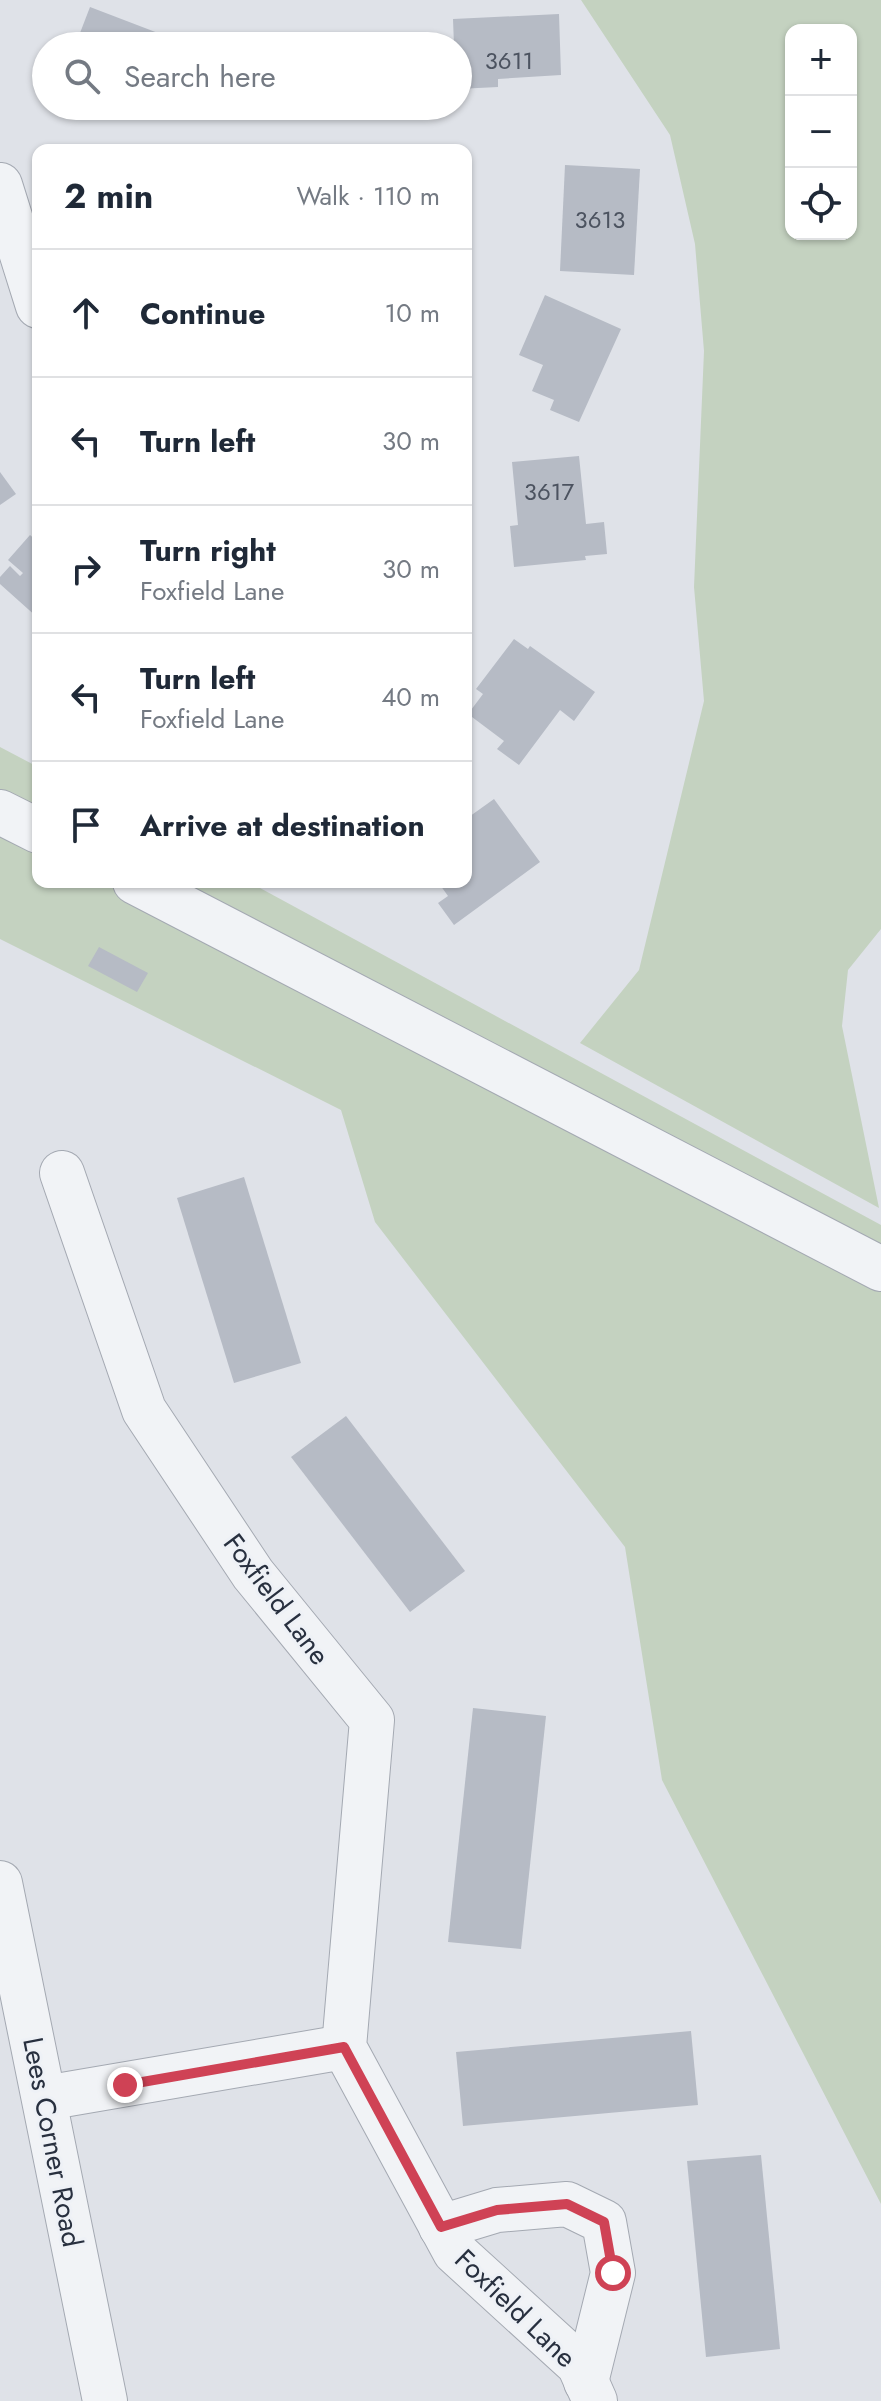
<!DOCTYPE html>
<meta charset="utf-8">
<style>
:root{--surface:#fff;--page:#f6f6f7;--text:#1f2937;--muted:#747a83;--line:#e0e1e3}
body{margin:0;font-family:Jost,sans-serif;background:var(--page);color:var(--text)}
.controls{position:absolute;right:24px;top:24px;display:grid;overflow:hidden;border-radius:16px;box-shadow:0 2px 6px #0004}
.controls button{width:72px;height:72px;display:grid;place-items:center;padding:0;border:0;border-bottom:2px solid var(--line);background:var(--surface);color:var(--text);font:40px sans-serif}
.stop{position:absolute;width:24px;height:24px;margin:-18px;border:6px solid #cf4255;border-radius:50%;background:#fff}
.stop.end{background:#cf4255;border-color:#fff;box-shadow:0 2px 8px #0008}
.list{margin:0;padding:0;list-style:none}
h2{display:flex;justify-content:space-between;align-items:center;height:104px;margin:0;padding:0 32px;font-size:34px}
h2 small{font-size:26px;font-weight:400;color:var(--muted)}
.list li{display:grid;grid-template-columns:52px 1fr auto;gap:24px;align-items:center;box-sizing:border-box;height:128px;padding:0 32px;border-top:2px solid var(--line)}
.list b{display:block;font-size:30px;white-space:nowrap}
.list p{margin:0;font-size:26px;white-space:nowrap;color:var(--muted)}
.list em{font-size:26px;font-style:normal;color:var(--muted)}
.icon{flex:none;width:44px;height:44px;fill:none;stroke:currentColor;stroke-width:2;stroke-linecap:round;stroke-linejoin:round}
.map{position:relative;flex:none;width:881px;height:2401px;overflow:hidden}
.search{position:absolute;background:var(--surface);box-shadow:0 2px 6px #0004;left:32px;top:32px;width:440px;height:88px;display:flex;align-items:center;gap:20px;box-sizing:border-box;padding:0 28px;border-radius:44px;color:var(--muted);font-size:30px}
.panel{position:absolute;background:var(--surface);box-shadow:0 2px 6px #0004;left:32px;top:144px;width:440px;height:744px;border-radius:16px}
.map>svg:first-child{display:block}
.green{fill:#c4d2c0;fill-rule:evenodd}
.building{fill:#b6bbc5}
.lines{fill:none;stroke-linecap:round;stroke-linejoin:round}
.minor-casing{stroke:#a4a9b2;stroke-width:46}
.minor{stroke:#f1f3f6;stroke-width:44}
.route{stroke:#cf4255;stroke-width:10}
.labels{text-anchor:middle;stroke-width:6;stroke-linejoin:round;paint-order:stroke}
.number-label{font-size:24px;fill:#4c5360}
.street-label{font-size:28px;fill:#28303f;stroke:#eef1f6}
</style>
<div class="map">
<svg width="881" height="2401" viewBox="0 0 881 2401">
<rect width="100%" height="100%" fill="#dfe2e8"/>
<!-- green -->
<g class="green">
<path d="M581,0h300v929l-33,41 -6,56 37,182 -299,-165 59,-73 65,-269 -10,-114 10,-236 -9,-107 -25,-109zM791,30h60v204h-60z"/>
<path d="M0,747l38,20v115h211l632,343v979l-219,-424 -37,-233 -250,-325 -34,-112 -341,-171z"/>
</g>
<!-- building -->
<g class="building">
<path d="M90,7l68,26 -5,13h-78z"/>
<path d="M559,14l2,61 -63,4v8l-40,2v-43h-4l-1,-27z"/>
<path d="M79,106h24l-3,8z"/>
<path d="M565,165l75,4 -6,106 -74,-4z"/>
<path d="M545,295l76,34 -42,93 -29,-12 4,-10 -22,-9 11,-26 -24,-10z"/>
<path d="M579,456l7,68 18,-2 3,32 -22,2 1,4 -72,7 -4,-41 8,-1 -6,-63z"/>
<path d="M0,472l16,22 -16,11z"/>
<path d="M30,535l8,7v76l-38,-34v-7l10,-11 10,10 3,-3 -15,-13z"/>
<path d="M514,639l14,10 2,-3 65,46 -21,29 -14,-11 -41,55 -22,-16 7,-8 -36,-27 15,-20 -7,-5z"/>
<path d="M494,799l46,63 -86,63 -16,-22 10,-7 -10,-14h28v-63z"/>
<path d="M99,947l49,26 -11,19 -49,-26z"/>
<path d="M244,1177l57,186 -67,20 -57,-185z"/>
<path d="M346,1416l119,155 -55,41 -119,-155z"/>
<path d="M473,1708l73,8 -25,233 -73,-7z"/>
<path d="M691,2031l7,74 -235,21 -7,-74z"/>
<path d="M761,2155l19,194 -74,8 -19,-196z"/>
</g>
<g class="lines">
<!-- minor casing -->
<g class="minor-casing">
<g id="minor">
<path d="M0,185l38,121"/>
<path d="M0,812l38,19"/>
<path d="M135,882l746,387"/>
<path d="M62,1173l82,237 109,164 119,146 -28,327 111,205 124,113 16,36"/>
<path d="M0,1883l105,518"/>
<path d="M45,2098l299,-51"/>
<path d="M441,2227l56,-17 70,-6 37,18 9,51 -27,109"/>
</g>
</g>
<!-- minor -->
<use href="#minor" class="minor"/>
</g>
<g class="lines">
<!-- route -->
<path class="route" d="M125,2085l219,-38 97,180 56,-17 70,-6 37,18 9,51"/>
</g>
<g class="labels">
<!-- number labels -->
<g class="number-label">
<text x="509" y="69">3611</text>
<text x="600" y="228">3613</text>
<text x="549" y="500">3617</text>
</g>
<!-- street labels -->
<g class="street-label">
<text transform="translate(277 1599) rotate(53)" y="10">Foxfield Lane</text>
<text transform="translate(53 2142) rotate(79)" y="10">Lees Corner Road</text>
<text transform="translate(516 2308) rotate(44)" y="10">Foxfield Lane</text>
</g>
</g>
</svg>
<div class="controls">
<button>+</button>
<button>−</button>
<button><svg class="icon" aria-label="locate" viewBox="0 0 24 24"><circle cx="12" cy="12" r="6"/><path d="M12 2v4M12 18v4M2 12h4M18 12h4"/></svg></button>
</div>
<div class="stop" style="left:613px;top:2273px"></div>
<div class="stop end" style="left:125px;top:2085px"></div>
<div class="search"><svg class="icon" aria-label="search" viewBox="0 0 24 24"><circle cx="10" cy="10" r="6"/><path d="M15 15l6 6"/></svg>Search here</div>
<section class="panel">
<h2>2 min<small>Walk · 110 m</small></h2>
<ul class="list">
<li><svg class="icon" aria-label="ahead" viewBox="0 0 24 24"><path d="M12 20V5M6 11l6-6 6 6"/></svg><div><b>Continue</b></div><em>10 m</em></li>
<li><svg class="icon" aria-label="left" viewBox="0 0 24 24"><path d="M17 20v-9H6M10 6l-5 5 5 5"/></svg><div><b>Turn left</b></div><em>30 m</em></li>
<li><svg class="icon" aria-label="right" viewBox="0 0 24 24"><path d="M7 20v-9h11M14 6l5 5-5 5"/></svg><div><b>Turn right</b><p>Foxfield Lane</p></div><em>30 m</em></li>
<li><svg class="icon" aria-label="left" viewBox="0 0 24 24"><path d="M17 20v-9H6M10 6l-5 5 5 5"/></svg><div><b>Turn left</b><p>Foxfield Lane</p></div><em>40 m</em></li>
<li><svg class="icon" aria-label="arrive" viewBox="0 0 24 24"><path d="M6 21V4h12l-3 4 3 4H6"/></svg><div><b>Arrive at destination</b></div></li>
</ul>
</section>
</div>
